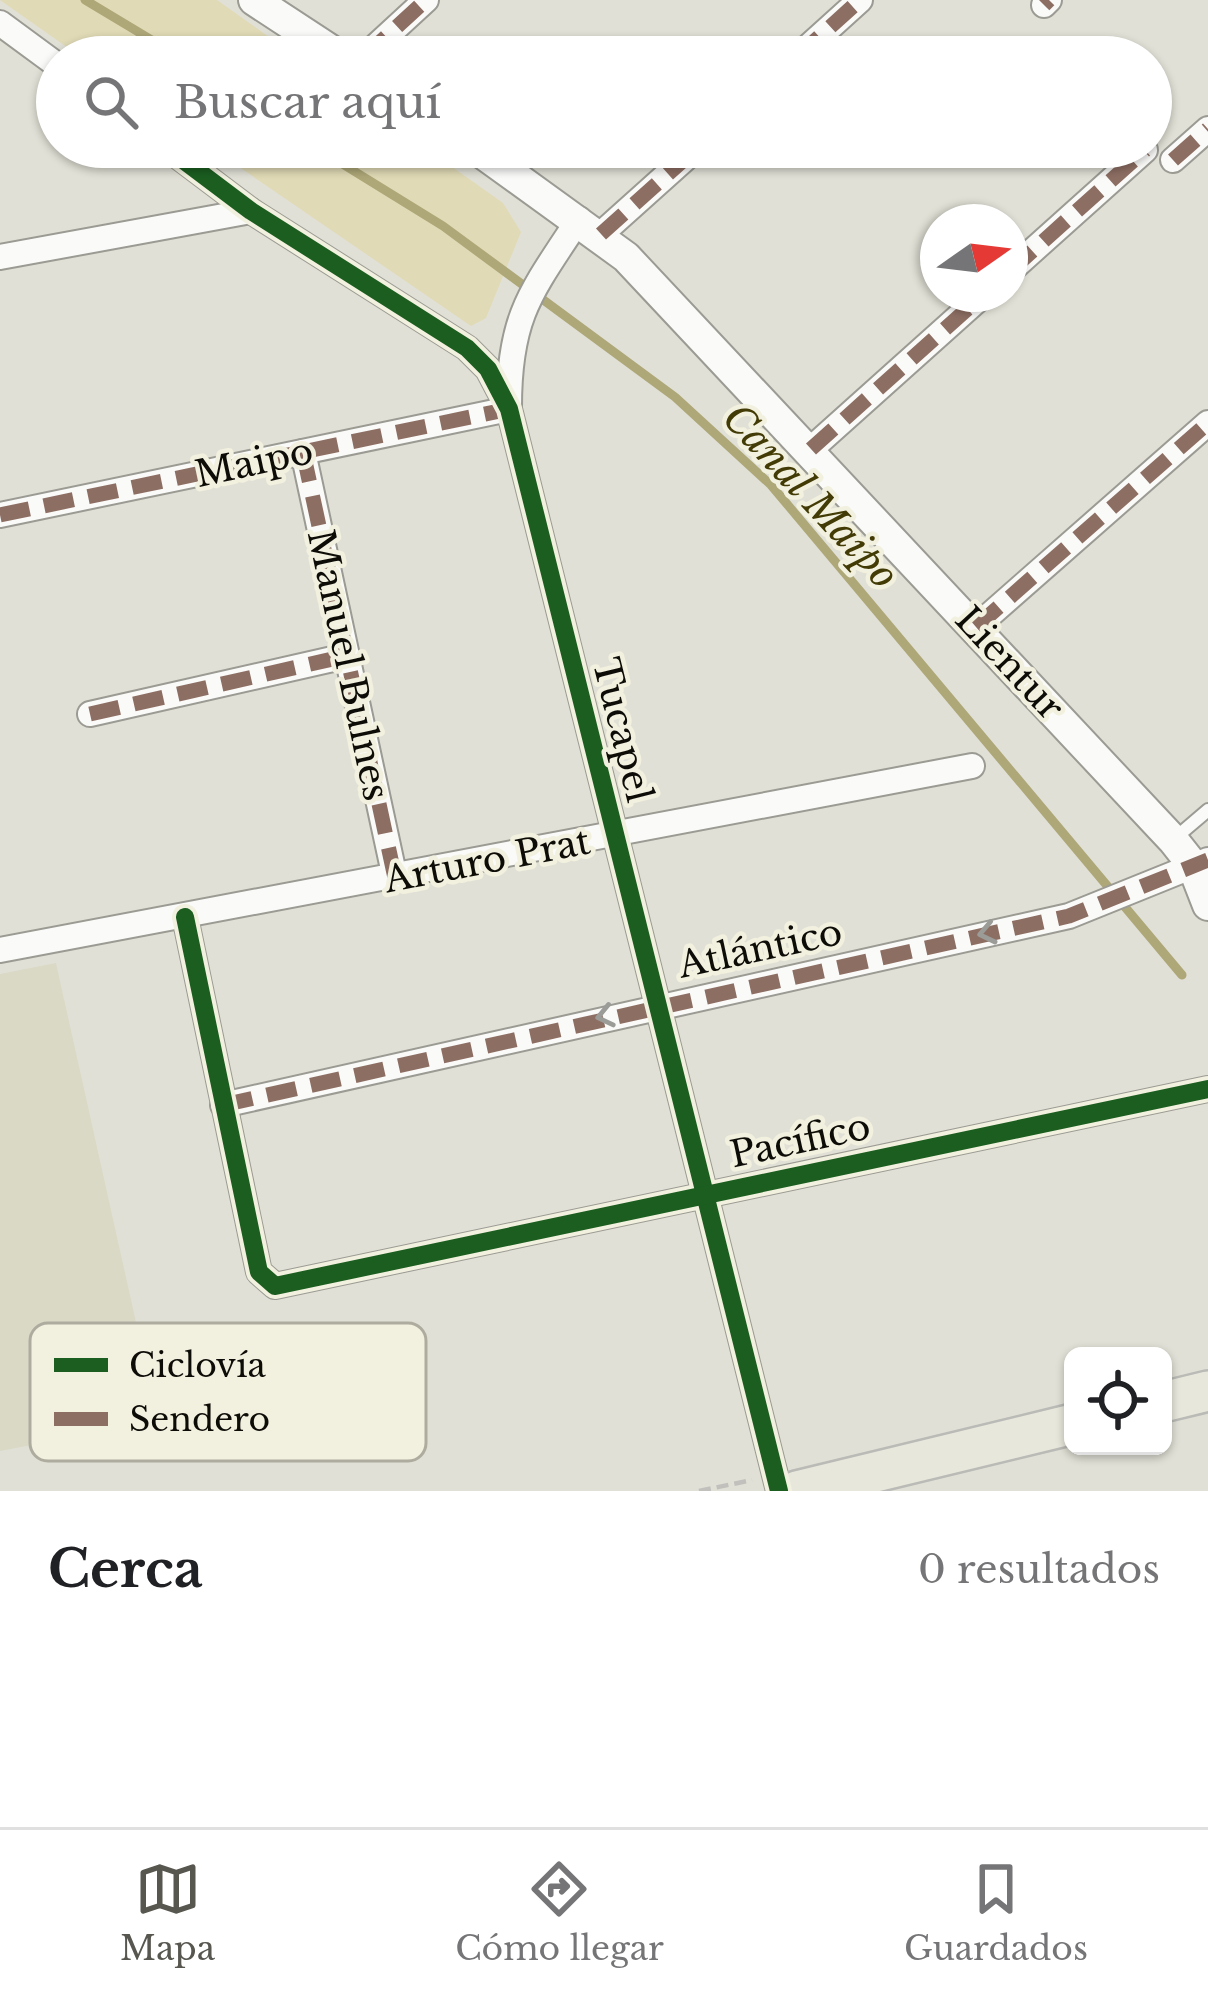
<!DOCTYPE html>
<html lang="es">
<meta charset="utf-8">
<style>
:root{--surface:#fff;--page:#f2f2f2;--text:#202124;--muted:#757577;--line:#e0e0e0;--accent:#57564f}
body{margin:0;font-family:"Libre Baskerville",serif;background:var(--page);color:var(--text)}
.controls{position:absolute;right:36px;bottom:36px;display:grid;overflow:hidden;border-radius:18px;box-shadow:0 3px 9px #0004}
.controls button{width:108px;height:108px;display:grid;place-items:center;padding:0;border:0;border-bottom:3px solid var(--line);background:var(--surface);color:var(--text);font:60px sans-serif}
.compass{position:absolute;left:920px;top:204px;width:108px;height:108px;border-radius:50%;background:var(--surface);box-shadow:0 3px 9px #0004;rotate:76deg}
.list{margin:0;padding:0;list-style:none}
h2{display:flex;justify-content:space-between;align-items:center;height:156px;margin:0;padding:0 48px;font-size:51px}
h2 small{font-size:39px;font-weight:400;color:var(--muted)}
.icon{flex:none;width:66px;height:66px;fill:none;stroke:currentColor;stroke-width:2;stroke-linecap:round;stroke-linejoin:round}
.map{position:relative;flex:none;width:1208px;height:1491px;overflow:hidden}
.search{position:absolute;background:var(--surface);box-shadow:0 3px 9px #0004;left:36px;right:36px;top:36px;height:132px;display:flex;align-items:center;gap:30px;box-sizing:border-box;padding:0 42px;border-radius:66px;color:var(--muted);font-size:45px}
.sheet{height:336px;background:var(--surface)}
nav{display:flex;justify-content:space-around;align-items:center;box-sizing:border-box;height:168px;border-top:3px solid var(--line);background:var(--surface);font-size:33px;color:var(--muted)}
nav a{display:grid;justify-items:center;gap:6px}
nav .on{color:var(--accent)}
.map>svg:first-child{display:block}
.built{fill:#dad9c6}
.green{fill:#e0dab6}
.lines{fill:none;stroke-linecap:round;stroke-linejoin:round}
.stream{stroke:#aea778;stroke-width:9}
.service-casing{stroke:#9b9b94;stroke-width:16}
.minor-casing{stroke:#9b9b94;stroke-width:28}
.tertiary-casing{stroke:#9b9b94;stroke-width:34}
.primary-casing{stroke:#babab6;stroke-width:44}
.path{stroke:#c1c0bc;stroke-width:4.5;stroke-dasharray:12 6;stroke-linecap:butt}
.service{stroke:#fafaf9;stroke-width:12}
.minor{stroke:#fafaf9;stroke-width:24}
.tertiary{stroke:#fafaf9;stroke-width:30}
.primary{stroke:#e8e7dc;stroke-width:39}
.quiet{stroke:#8d6e63;stroke-width:15;stroke-dasharray:30 15;stroke-linecap:butt}
.cycleway-casing{stroke:#f2f0de;stroke-width:26}
.cycleway{stroke:#1b5e20;stroke-width:18}
.oneway{stroke:#9b9b98}
.labels{text-anchor:middle;stroke-width:9;stroke-linejoin:round;paint-order:stroke}
.street-label{font-size:36px;fill:#0d0c07;stroke:#f2f0de}
.water-label{font-size:39px;font-style:italic;fill:#433b06;stroke:#f2f0de}
.key{fill:#f2f0de;stroke:#adac9e;stroke-width:3}
.key-label{font-size:33px;fill:#0d0c07}
</style>
<div class="map">
<svg width="1208" height="1491" viewBox="0 0 1208 1491">
<rect width="100%" height="100%" fill="#e0e0d6"/>
<!-- built -->
<path class="built" d="M56,963l102,458 -158,30v-477z"/>
<!-- green -->
<g class="green">
<path d="M0,0h217l80,57h-216z"/>
<path d="M210,147h214l79,56 18,29 -35,86 -15,8z"/>
</g>
<g class="lines">
<!-- stream -->
<g class="stream">
<path d="M85,0l95,57"/>
<path d="M315,147l128,79 232,171 96,88 411,490"/>
</g>
<!-- service casing -->
<g class="service-casing">
<path id="service" d="M1174,839l34,-29"/>
</g>
<!-- minor casing -->
<g class="minor-casing">
<g id="minor">
<path d="M1044,5l5,-5"/>
<path d="M0,23l57,42"/>
<path d="M364,57l62,-57"/>
<path d="M797,57l63,-57"/>
<path d="M166,147l85,64 216,137 21,21 21,40 270,1082"/>
<path d="M1173,160l35,-31"/>
<path d="M601,234l97,-87"/>
<path d="M0,257l251,-46"/>
<path d="M1010,271l135,-121"/>
<path d="M509,407c0,-91 22,-115 70,-188"/>
<path d="M811,449l173,-155"/>
<path d="M303,452l92,426"/>
<path d="M0,515l509,-106"/>
<path d="M976,627l232,-204"/>
<path d="M90,714l256,-58"/>
<path d="M185,917l74,355 16,14 933,-197"/>
<path d="M0,950l972,-184"/>
<path d="M223,1105l846,-189 139,-56"/>
</g>
</g>
<!-- tertiary casing -->
<g class="tertiary-casing">
<g id="tertiary">
<path d="M254,0l87,57"/>
<path d="M474,147l152,110 547,583 19,24 16,41"/>
</g>
</g>
<!-- primary casing -->
<g class="primary-casing">
<g id="primary">
<path d="M1163,1402l45,-11"/>
<path d="M797,1491l276,-67"/>
</g>
</g>
<!-- path -->
<path class="path" d="M699,1491l53,-11"/>
<!-- service -->
<use href="#service" class="service"/>
<!-- minor -->
<use href="#minor" class="minor"/>
<!-- tertiary -->
<use href="#tertiary" class="tertiary"/>
<!-- primary -->
<use href="#primary" class="primary"/>
<!-- quiet -->
<g class="quiet">
<path d="M1044,5l5,-5"/>
<path d="M364,57l62,-57"/>
<path d="M797,57l63,-57"/>
<path d="M1173,160l35,-31"/>
<path d="M601,234l97,-87"/>
<path d="M1010,271l135,-121"/>
<path d="M811,449l173,-155"/>
<path d="M303,452l92,426"/>
<path d="M0,515l509,-106"/>
<path d="M976,627l232,-204"/>
<path d="M90,714l256,-58"/>
<path d="M223,1105l846,-189 139,-56"/>
</g>
<!-- cycleway casing -->
<g class="cycleway-casing">
<g id="cycleway">
<path d="M166,147l85,64 216,137 21,21 21,40 270,1082"/>
<path d="M185,917l74,355 16,14 933,-197"/>
</g>
</g>
<!-- cycleway -->
<use href="#cycleway" class="cycleway"/>
</g>
<!-- one-way arrows -->
<defs><path id="oneway-chevron" d="M-2-3.5L2.5 0L-2 3.5" fill="none" stroke-width="1.6" stroke-linecap="round" stroke-linejoin="round" transform="scale(3)"/></defs>
<g class="oneway">
<use href="#oneway-chevron" transform="translate(987 933) rotate(168)"/>
<use href="#oneway-chevron" transform="translate(605 1016) rotate(167)"/>
</g>
<g class="labels">
<!-- street labels -->
<g class="street-label">
<text transform="translate(254 462) rotate(-12)" y="13">Maipo</text>
<text transform="translate(1010 663) rotate(47)" y="13">Lientur</text>
<text transform="translate(349 665) rotate(78)" y="13">Manuel Bulnes</text>
<text transform="translate(623 730) rotate(76)" y="13">Tucapel</text>
<text transform="translate(487 860) rotate(-11)" y="13">Arturo Prat</text>
<text transform="translate(760 948) rotate(-12)" y="13">Atlántico</text>
<text transform="translate(800 1140) rotate(-12)" y="13">Pacífico</text>
</g>
<!-- water labels -->
<g class="water-label">
<text transform="translate(811 496) rotate(47)" y="14">Canal Maipo</text>
</g>
</g>
<!-- legend -->
<rect x="30" y="1323" width="396" height="138" rx="18" class="key"/>
<rect x="54" y="1358" width="54" height="14" fill="#1b5e20"/>
<rect x="54" y="1412" width="54" height="14" fill="#8d6e63"/>
<g class="key-label">
<text x="129" y="1377">Ciclovía</text>
<text x="129" y="1431">Sendero</text>
</g>
</svg>
<div class="controls">
<button><svg class="icon" aria-label="locate" viewBox="0 0 24 24"><circle cx="12" cy="12" r="6"/><path d="M12 2v4M12 18v4M2 12h4M18 12h4"/></svg></button>
</div>
<svg class="compass" viewBox="-18 -18 36 36"><path d="M0-13l5 13h-10z" fill="#e53935"/><path d="M0 13l5-13h-10z" fill="#757577"/></svg>
<div class="search"><svg class="icon" aria-label="search" viewBox="0 0 24 24"><circle cx="10" cy="10" r="6"/><path d="M15 15l6 6"/></svg>Buscar aquí</div>
</div>
<section class="sheet">
<h2>Cerca<small>0 resultados</small></h2>
<ul class="list">
</ul>
</section>
<nav>
<a class="on"><svg class="icon" aria-label="map" viewBox="0 0 24 24"><path d="M3 6l6-2 6 2 6-2v14l-6 2-6-2-6 2zM9 4v14M15 6v14"/></svg>Mapa</a>
<a><svg class="icon" aria-label="directions" viewBox="0 0 24 24"><path d="M12 3l9 9-9 9-9-9zM9 14v-3h6M13 9l2 2-2 2"/></svg>Cómo llegar</a>
<a><svg class="icon" aria-label="saved" viewBox="0 0 24 24"><path d="M7 4h10v16l-5-4-5 4z"/></svg>Guardados</a>
</nav>
